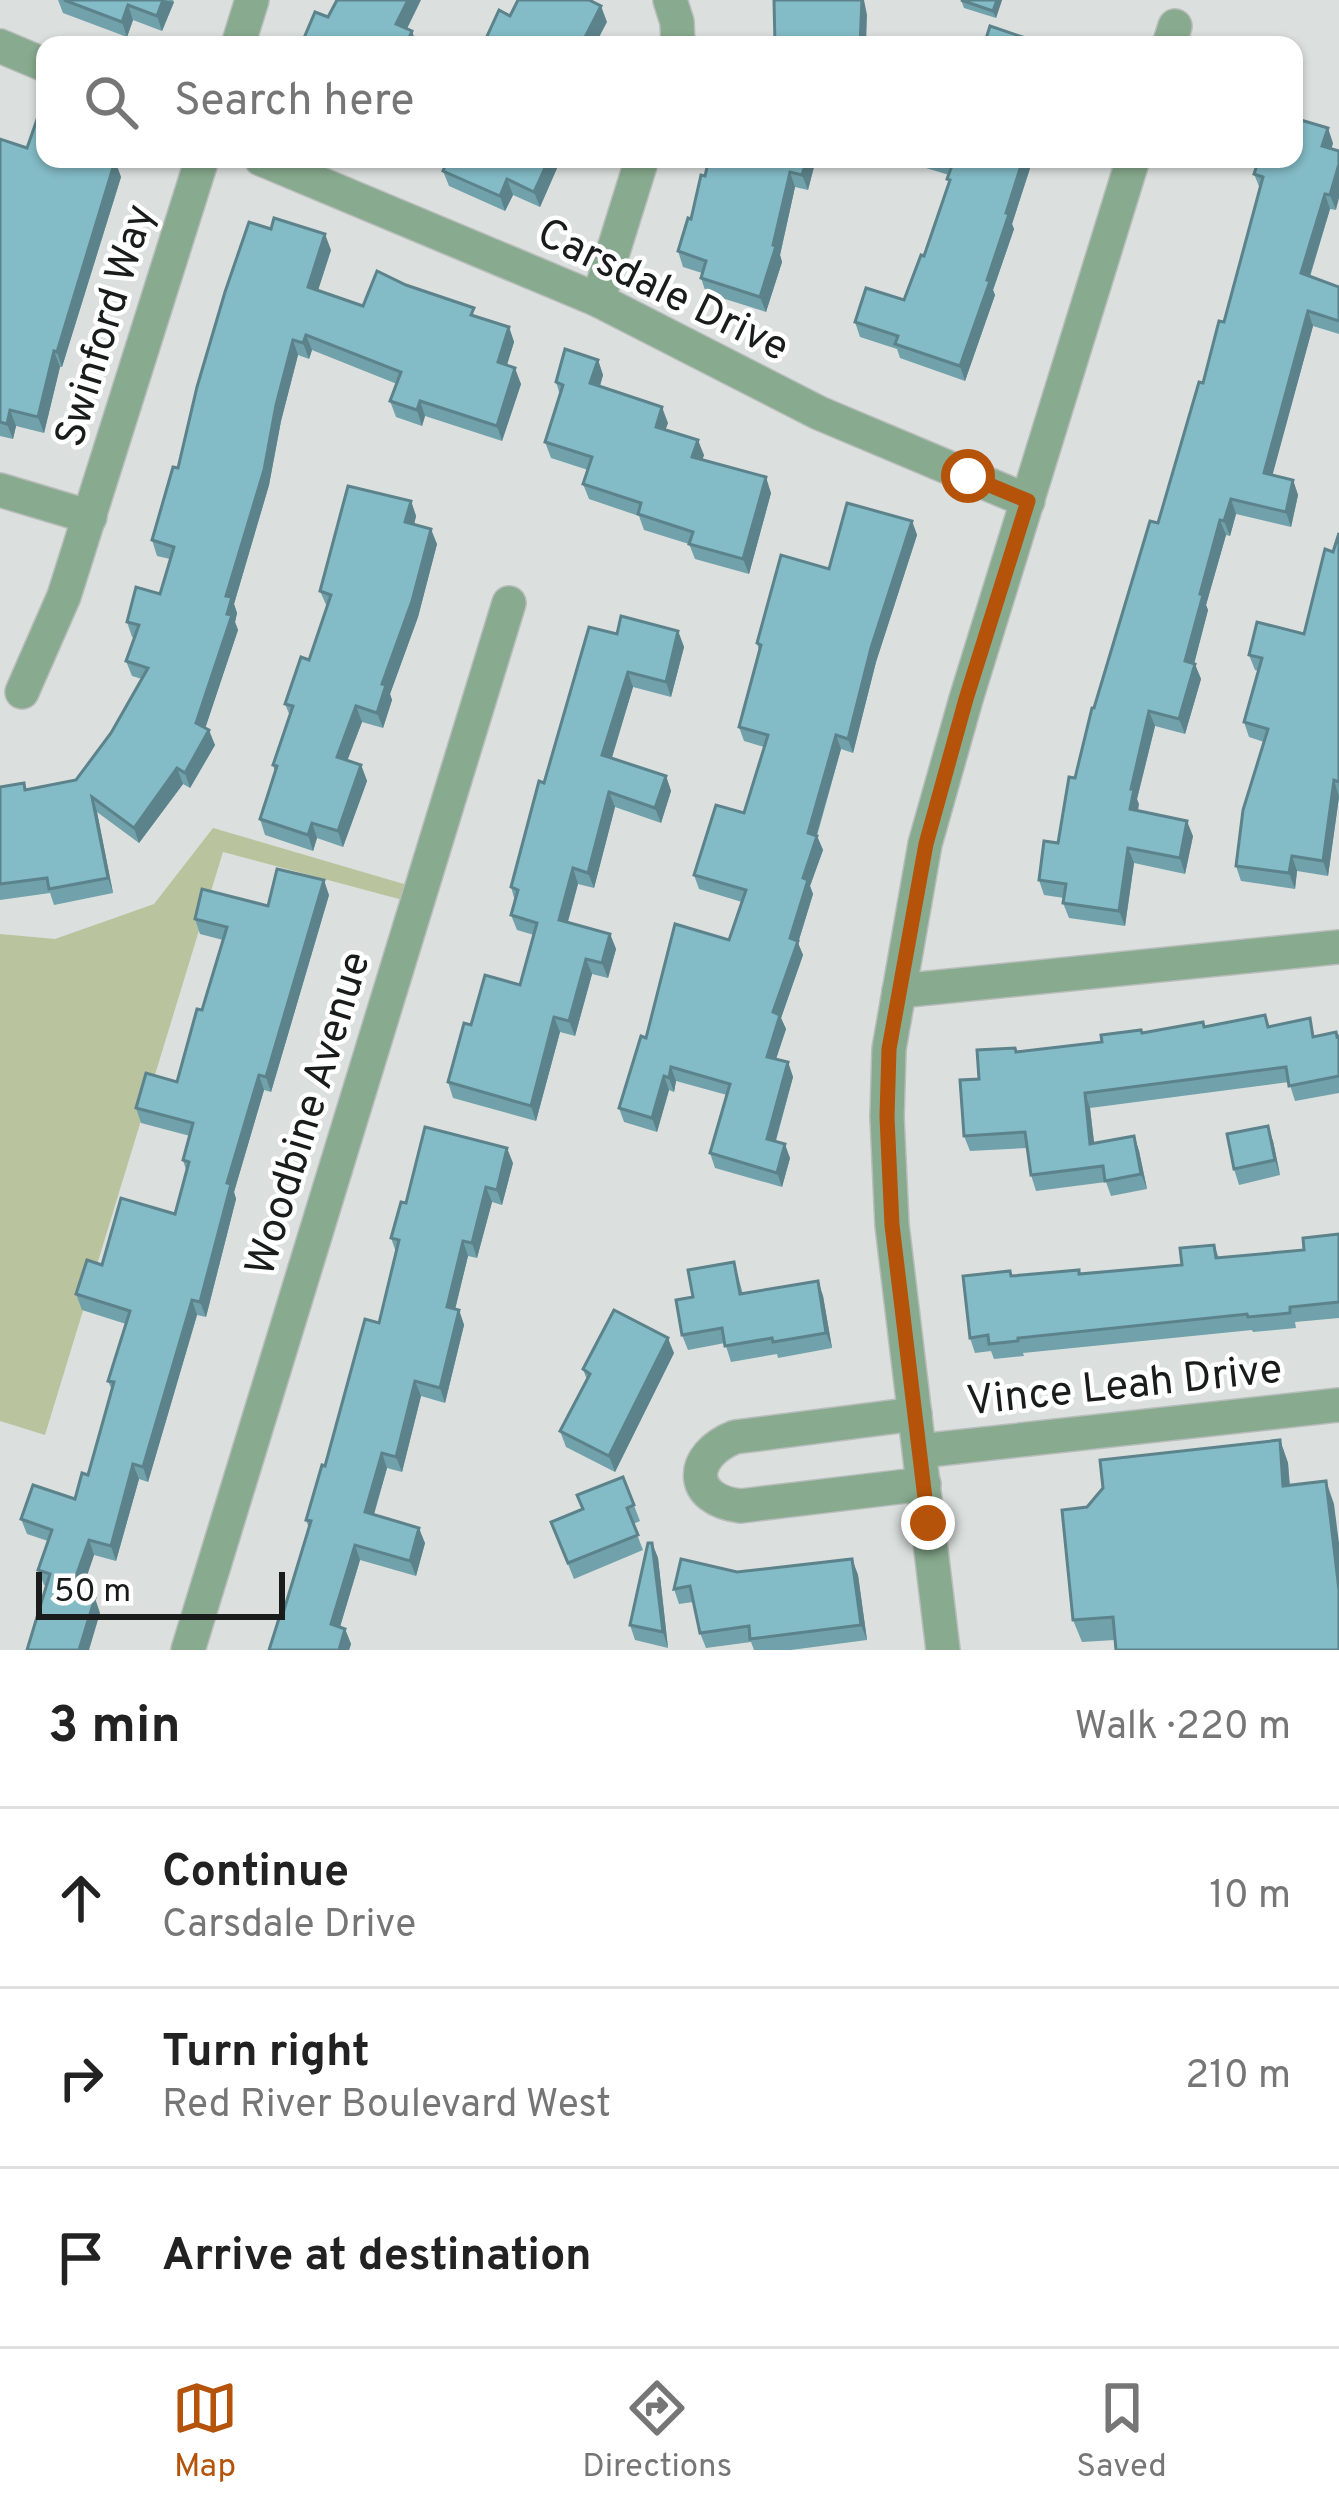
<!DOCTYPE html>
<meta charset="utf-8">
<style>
:root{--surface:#fff;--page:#f2f2f2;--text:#222;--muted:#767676;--line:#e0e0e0;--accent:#b45309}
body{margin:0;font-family:Overpass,sans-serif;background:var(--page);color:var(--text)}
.scale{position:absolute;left:36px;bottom:30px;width:249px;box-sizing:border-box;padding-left:12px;border:6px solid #1a1c1c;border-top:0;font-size:33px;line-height:42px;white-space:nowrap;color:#1a1c1c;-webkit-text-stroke:9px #fff;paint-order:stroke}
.stop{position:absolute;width:36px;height:36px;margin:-27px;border:9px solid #b45309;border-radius:50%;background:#fff}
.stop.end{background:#b45309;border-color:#fff;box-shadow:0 3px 12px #0008}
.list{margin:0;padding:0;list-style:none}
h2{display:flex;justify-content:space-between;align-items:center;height:156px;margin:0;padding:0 48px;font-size:51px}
h2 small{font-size:39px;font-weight:400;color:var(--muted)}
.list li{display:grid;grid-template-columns:78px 1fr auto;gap:36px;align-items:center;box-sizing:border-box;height:180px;padding:0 48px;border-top:3px solid var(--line)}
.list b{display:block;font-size:45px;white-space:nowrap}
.list p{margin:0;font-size:39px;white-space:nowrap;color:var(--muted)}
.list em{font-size:39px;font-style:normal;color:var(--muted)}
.icon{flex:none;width:66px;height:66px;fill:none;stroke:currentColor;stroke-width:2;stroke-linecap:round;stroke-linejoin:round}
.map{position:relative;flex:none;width:1339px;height:1650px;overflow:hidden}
.search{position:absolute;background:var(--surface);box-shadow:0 3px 9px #0004;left:36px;right:36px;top:36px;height:132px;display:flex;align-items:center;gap:30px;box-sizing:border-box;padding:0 42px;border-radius:24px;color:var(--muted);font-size:45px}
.sheet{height:696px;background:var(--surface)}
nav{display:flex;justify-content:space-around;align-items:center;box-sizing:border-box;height:168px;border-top:3px solid var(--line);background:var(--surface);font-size:33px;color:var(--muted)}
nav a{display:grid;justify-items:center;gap:6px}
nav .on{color:var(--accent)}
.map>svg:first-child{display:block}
.green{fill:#b9c39e}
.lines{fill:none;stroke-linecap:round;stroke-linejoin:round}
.minor-casing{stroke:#b8bdbc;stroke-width:36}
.minor{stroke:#88aa8e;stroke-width:33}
.wall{fill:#71a1aa}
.shaded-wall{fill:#5c838b}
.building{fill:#83bbc6;stroke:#5c838b;stroke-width:3}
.route{stroke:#b45309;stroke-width:15}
.labels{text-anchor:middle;stroke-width:9;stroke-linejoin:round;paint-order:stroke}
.street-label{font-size:42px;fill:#1a1c1c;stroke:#fff}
</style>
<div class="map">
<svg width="1339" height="1650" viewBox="0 0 1339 1650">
<rect width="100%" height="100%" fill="#dbe0df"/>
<!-- green -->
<path class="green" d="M213,828l191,56 15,14 -20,1 -176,-47 -178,583 -45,-14v-487l55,5 99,-35z"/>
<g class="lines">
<!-- minor casing -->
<g class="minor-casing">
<g id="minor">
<path d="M670,0l7,22 1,23"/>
<path d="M238,45l14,-45"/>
<path d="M1169,45l6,-19"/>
<path d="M0,46l45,19"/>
<path d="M261,159l337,141 221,113 209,88"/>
<path d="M598,300l44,-141"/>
<path d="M0,490l90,27"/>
<path d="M22,692l42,-96 138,-437"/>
<path d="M899,991l440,-44"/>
<path d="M915,1414l-180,23c-46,18 -48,63 6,69l183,-22"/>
<path d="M920,1451l419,-46"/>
<path d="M188,1650l321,-1047"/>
<path d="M943,1650l-51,-425 -5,-108 2,-68 36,-205 41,-145 167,-540"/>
</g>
</g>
<!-- minor -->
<use href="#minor" class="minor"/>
</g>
<!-- wall -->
<g class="wall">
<path d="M58,0h115l1,2 -12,29 -29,-11 -6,17 -64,-24z"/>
<path d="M961,0h41l-6,18 -32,-10z"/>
<path d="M0,139l45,20 70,2 6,16 -59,190h-2l-16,66 -28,-7 -3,13 -13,-3z"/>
<path d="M1333,143l-2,6 5,61 -6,-1 -20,68 29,10v47l-26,-8 -41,149 21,5 5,15 -7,32 -55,-13 -6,22 -4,-1 -20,70 2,5 -14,53 7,16 -16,55 -30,-8 -18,73 1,11 55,26 -8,38 -51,-11 -9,63 -56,-8 -6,-15 1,-5 -20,-3 -5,-15 19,-37 36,-135 64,-185 66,-201 36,-133 -6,-15z"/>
<path d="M561,159l-21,48 -27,-12 -8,16 -56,-25 -6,-15z"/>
<path d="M816,159l-8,31 -13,-3 -15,68 2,7 -16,50 -60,-19 -5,-15 1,-5 -19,-6 -5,-16 27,-75z"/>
<path d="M911,159h122l-21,65 2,5 -21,61 2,5 -30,86 -65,-23 -3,-9 -37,-12 -5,-15 49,-22 20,-44 25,-73v-8l-36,-11z"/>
<path d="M331,250l-13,40 45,16 114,10 32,11 5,15 -7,23 14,19 -19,57 -77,-25 -3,10 -26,-9 -6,-16 7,-17 -85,-34 -3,9 -11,-4 -17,66 -12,64 -35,119 3,9 -2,9 3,8 -33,98 10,17 -25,43 -7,-4 -44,59 -42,-31 16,81 -59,12 -4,-12 -50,7v-113l27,3 49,-10 35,-47 31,-54 -10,-3 -6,-15 8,-23 -2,-1 -5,-15 33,-28 10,-35 -13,-3 -5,-16 26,-72z"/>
<path d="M598,360l5,15 -3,11 68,37 -3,7 39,25 -2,5 69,33 -22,81 -54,-15 -6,-15 -45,-14 -5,-14 -50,-17 -6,-15 5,-14 -37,-12 -6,-16 15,-47 -4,-13z"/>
<path d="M411,501l5,15 -2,9 23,19 -19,73 -28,77 2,6 -9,28 -21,-6 -15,38 14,5 6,16 -24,66 -26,-9 -4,13 -48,-16 -5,-16 15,-47 -2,-7 17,-49 -5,-12 24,-44 18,-53 -7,-16z"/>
<path d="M912,521l5,14 -41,127 -23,91 -12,-4 -24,87 6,14 -13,36 3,8 -15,49 5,12 -22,63 5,11 -10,30 12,3 5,15 -17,64 14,17 -8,29 -67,-19 -5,-15 17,-58 -51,-14 -2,11 -5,-2 -12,42 -33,-10 -5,-14 27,-70 83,-98 13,-38 -43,-13 -5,-14 50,-62 20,-66 -20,-6 -5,-14 20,-76 -2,-8 72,-74z"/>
<path d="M1339,533v264l-11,79 -31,-5 -2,18 -54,-8 -5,-15 28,-124 -15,-5 -5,-15 15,-51 -4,-1 -6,-15 55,-21z"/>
<path d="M678,631l6,16 -13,50 -38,-10 -21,71 54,18 5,15 -10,32 -46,-16 -21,81 -16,-4 -10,38 42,12 6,15 -8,29 -16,-4 -17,62 -15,-4 -24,89 -83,-23 -5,-16 23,-57 49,-40 14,-50 -17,-5 -6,-15 4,-14 -4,-14 33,-104 73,-149z"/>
<path d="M329,895l-58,197 -7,-2 -30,102 2,7 -30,118 -9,-2 -49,167 -9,-3 -23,82 -22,-6 -13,38 19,20 -56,-28 -6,-15 10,-29 -21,-7 -6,-15 54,-20 13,-24 24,-85 -4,-9 18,-57 -44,-14 -6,-16 26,-29 73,-51 11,-44 -3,-10 7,-24 -49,-13 -5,-15 41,-26 25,-72 21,-70 -23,-6 -5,-15z"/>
<path d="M1265,1015l5,12 46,10 23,-1v57l-44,8 -6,-19 -199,26 4,35 40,-7 5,15 8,38 -36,7 -5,-14 -70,9 -5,-16 -4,-27 -57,3 -6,-15 15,-57 36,-31 2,4 85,-10 40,-9 63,-6z"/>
<path d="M1273,1141l7,34 -41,10 -5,-16z"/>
<path d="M513,1163l-11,42 -10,-3 -15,56 -9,-2 -13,53 4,1 5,15 -19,78 -24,-7 -19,76 -15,-4 -13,47 51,28 -9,33 -56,-16 -20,67 5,2 6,15 -2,6h-80l15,-40 25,-82 -3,-8 73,-197 17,-71 -5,-14 15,-35z"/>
<path d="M1339,1234v84l-44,4 1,6 -43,4 -1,-2 -229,23 1,3 -30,3 -3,-8 -16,2 -5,-15 40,-67 2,5 68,-2 102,-9 32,-20 5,13 85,-8z"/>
<path d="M734,1262l9,32 75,-13 5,15 9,52 -54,10 -1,-4 -46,8 -6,-19 -37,7 -6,-15 11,-38z"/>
<path d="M674,1353l-59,119 -49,-25 -6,-16 27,-51 -4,-11z"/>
<path d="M1280,1440l8,23 2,22 44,19 -219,136 -33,2 -9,-22 14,-113z"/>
<path d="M623,1477l17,44 -7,3 10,26 -69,29 -23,-57 31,-13z"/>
<path d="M652,1543l6,15 10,90 -33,-8 -5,-15z"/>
<path d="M852,1559l6,16 9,65 -76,10h-37l-3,-8 -45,6 -6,-15 -7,-31 -14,2 -5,-15 63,-17z"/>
</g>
<!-- shaded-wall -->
<g class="shaded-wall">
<path d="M163,0l11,2 -12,29 -5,-15z"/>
<path d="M408,0h13l-19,39 -6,-15z"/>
<path d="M862,0h2l3,15 -1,30h-6z"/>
<path d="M997,0h5l-6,18 -3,-7z"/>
<path d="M128,5l5,15 -6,17 -5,-15z"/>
<path d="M601,6l6,16 -12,23h-14z"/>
<path d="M412,31l5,14h-11z"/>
<path d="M1328,128l5,15 -5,18 -6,-15z"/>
<path d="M549,159h12l-21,48 -6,-15z"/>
<path d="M807,159h9l-8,31 -6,-15z"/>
<path d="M1023,159h10l-21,65 2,5 -21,61 2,5 -30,86 -5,-15z"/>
<path d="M115,161l6,16 -59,190 -5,-15z"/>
<path d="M1339,164v34l-3,12 -6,-15z"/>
<path d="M790,172l5,15 -15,68 2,7 -16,50 -6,-15z"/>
<path d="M507,179l6,16 -8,16 -5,-15z"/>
<path d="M1325,194l5,15 -24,79 -5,-15z"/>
<path d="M325,234l6,16 -17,53 -6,-16z"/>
<path d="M1308,311l5,15 -44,162 -5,-15z"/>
<path d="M509,327l5,15 -11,35 -5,-15z"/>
<path d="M306,335l6,15 -3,9 -6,-16z"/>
<path d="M293,340l5,15 -17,66 -12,64 -35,119 3,9 -2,9 3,8 -36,108 -6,-15 31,-109 -1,-18z"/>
<path d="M54,351l6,16 -16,66 -6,-16z"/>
<path d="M598,360l5,15 -7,24 -6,-16z"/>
<path d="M515,368l6,16 -19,57 -5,-15z"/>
<path d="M420,401l5,15 -3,10 -5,-16z"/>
<path d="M662,407l6,16 -7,19 -5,-15z"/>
<path d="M10,410l6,16 -3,13 -6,-15z"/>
<path d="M698,440l6,15 -6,18 -6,-16z"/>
<path d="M766,477l5,16 -22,81 -6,-15z"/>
<path d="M1293,480l5,15 -7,32 -5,-15z"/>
<path d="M1231,499l5,15 -6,22 -6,-15z"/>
<path d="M411,501l5,15 -5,22 -6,-16z"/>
<path d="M1220,520l6,15 -20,70 2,5 -17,66 -6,-15 15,-67z"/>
<path d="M912,521l5,14 -41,127 -23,91 -5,-14 23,-91z"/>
<path d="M431,529l6,15 -19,73 -28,77 2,6 -9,28 -6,-15 5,-29z"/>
<path d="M678,631l6,16 -13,50 -5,-15z"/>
<path d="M1195,664l6,15 -16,55 -6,-15z"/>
<path d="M628,672l5,15 -25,83 -6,-15z"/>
<path d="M356,706l6,16 -19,50 -6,-15z"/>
<path d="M1149,711l6,15 -18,73 2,5 -3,20 -6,-15 1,-20z"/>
<path d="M209,730l6,15 -25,43 -5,-15z"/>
<path d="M836,735l5,14 -28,98 -5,-14z"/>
<path d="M361,765l6,16 -24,66 -5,-16z"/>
<path d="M177,768l6,16 -44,59 -5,-15z"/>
<path d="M666,776l5,15 -10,32 -6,-15z"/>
<path d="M1334,780l5,17 -11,79 -5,-15z"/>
<path d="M609,792l6,15 -21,81 -6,-15z"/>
<path d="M92,797l5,15 16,81 -5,-15z"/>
<path d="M1187,821l6,15 -8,38 -5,-16z"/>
<path d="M312,823l5,15 -4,13 -5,-16z"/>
<path d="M817,836l6,14 -13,36 3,8 -15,49 5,12 -22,63 5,11 -14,42 -5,-14 6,-45 30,-134z"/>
<path d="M1128,848l6,15 -9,63 -6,-15z"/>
<path d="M1292,856l5,15 -2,18 -6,-16z"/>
<path d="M573,868l5,16 -14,51 -5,-15z"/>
<path d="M324,880l5,15 -58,197 -5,-15z"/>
<path d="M610,934l6,15 -8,29 -6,-15z"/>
<path d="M586,959l6,15 -17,62 -6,-15z"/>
<path d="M554,1017l6,15 -24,89 -5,-15z"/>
<path d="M788,1062l5,15 -21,76 -5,-14z"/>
<path d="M671,1067l5,14 -2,11 -5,-14z"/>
<path d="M259,1075l5,15 -30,102 2,7 -30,118 -6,-15 27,-119z"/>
<path d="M664,1076l5,14 -12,42 -5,-14z"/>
<path d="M1085,1093l5,15 6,51 -6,-15z"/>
<path d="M1268,1126l5,15 7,34 -5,-15z"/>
<path d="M1134,1136l5,15 8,38 -6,-15z"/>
<path d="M785,1144l5,14 -8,29 -5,-14z"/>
<path d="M507,1148l6,15 -11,42 -5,-15z"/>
<path d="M486,1187l6,15 -15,56 -5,-15z"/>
<path d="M463,1241l5,15 -16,66 -5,-15z"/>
<path d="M818,1281l5,15 9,52 -6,-15z"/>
<path d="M192,1300l5,15 -49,167 -5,-15z"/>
<path d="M459,1310l5,15 -19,78 -5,-15z"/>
<path d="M668,1338l6,15 -59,119 -6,-16z"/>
<path d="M415,1381l6,15 -19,76 -6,-15z"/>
<path d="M1280,1440l8,23 3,46 -8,-23z"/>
<path d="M382,1453l5,15 -17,59 -5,-15z"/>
<path d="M133,1464l6,15 -23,82 -5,-15z"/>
<path d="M1326,1481l8,23 5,39v47z"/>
<path d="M419,1528l6,15 -9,33 -6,-15z"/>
<path d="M89,1540l5,15 -17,50 -6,-15z"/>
<path d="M652,1543l6,15 10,90 -5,-16z"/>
<path d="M355,1545l5,15 -24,80 -5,-16z"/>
<path d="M852,1559l6,16 9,65 -6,-15z"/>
<path d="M95,1598l5,15 -11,37h-10z"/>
<path d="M345,1629l6,15 -2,6h-10z"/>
</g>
<!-- building -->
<g class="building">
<path d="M64,0h99l-6,16 -29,-11 -6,17z"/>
<path d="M337,0h71l-12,24 16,7 -6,14h-101l2,-5 -3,-2 11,-26 13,5z"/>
<path d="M518,0h71l12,6 -20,39h-98l16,-35 11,6z"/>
<path d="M774,0h88l-2,45h-85z"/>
<path d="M961,0h36l-4,11z"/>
<path d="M990,26l56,19h-62z"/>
<path d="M40,111l5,1v47h64l6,2 -58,191 -3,-1 -16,66 -28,-7 -3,14 -7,-2v-283l27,9z"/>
<path d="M1294,118l34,10 -6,18 17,5v13l-9,31 -5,-1 -24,79 38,14v34l-31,-10 -44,162 29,7 -7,32 -55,-13 -7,22 -4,-1 -20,74 3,1 -18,66 10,3 -16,55 -30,-8 -18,78h3l-4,20 57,12 -7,37 -52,-10 -9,63 -56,-8 3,-19 -27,-4 5,-39 14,2 11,-66 6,1 17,-70h2l56,-187 8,2 41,-141 4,1 16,-62 5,1 39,-145 -9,-3 5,-15h35z"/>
<path d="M448,159h101l-15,33 -27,-13 -7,17 -57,-25z"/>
<path d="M709,159h98l-5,16 -12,-3 -17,73 3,1 -16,51 -59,-19 5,-17 -28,-10 10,-33 3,1 10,-44 4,1z"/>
<path d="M940,159h83l-17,54 3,1 -22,66 3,1 -30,85 -65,-22 3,-8 -43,-14 11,-34 38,12 17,-45 3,1 26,-76 -3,-1 6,-16z"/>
<path d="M274,218l51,16 -17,53 55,19 14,-35 29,14 68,23 -3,7 38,12 -11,35 17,6 -18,58 -77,-25 -3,9 -27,-9 11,-29 -95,-37 -3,8 -10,-3 -17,65 -12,65 -38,126 6,1 -5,17 5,1 -36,108 13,7 -24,43 -8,-5 -43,60 -42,-31 16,81 -59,11 -2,-11 -47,6v-97l24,-4 1,7 51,-10 35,-47 37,-65 -22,-7 13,-36 -12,-3 9,-35 24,7 14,-47 -22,-7 21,-73 5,1 19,-81 28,-95 24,-70 22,7z"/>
<path d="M565,349l33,11 -8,23 72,24 -6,20 42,13 -6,17 74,20 -23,82 -54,-15 4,-12 -55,-18 3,-11 -58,-19 9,-27 -47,-15 18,-57 -7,-3z"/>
<path d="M348,486l63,15 -6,21 26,7 -19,72 -30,83 4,1 -9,28 -21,-7 -19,51 24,8 -23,66 -26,-8 -4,12 -48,-16 17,-53 -4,-1 20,-59 -8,-2 16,-47 8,3 22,-65 -11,-4z"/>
<path d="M847,503l65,18 -41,127 -23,91 -12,-4 -28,98 9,3 -14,42 5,2 -18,58 8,3 -25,71 7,3 -13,42 21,5 -21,77 18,5 -8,29 -67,-20 20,-69 -59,-17 -2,11 -5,-2 -12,42 -33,-10 22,-72 5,2 29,-114 54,16 17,-50 -52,-15 22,-70 28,8 24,-78 -29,-8 22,-82 -4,-2 24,-88 48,14z"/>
<path d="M1339,533v249l-5,-2 -11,81 -31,-5 -3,17 -53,-7 7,-56 25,-81 -24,-7 18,-64 -13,-3 8,-33 47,12 21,-85 8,3z"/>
<path d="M621,616l57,15 -12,51 -38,-10 -26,83 64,21 -11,32 -46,-16 -21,81 -15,-5 -14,52 51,14 -8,29 -16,-4 -17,62 -15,-4 -23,89 -83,-24 16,-59 7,2 14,-50 35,10 17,-62 -26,-8 7,-25 -7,-3 28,-106 5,2 45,-156 28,7z"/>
<path d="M277,869l47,11 -58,197 -7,-2 -32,108 4,1 -31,118 -8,-2 -49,167 -10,-3 -22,82 -22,-6 -18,50 24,8 -16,52h-52l23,-76 -12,-4 14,-40 -31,-11 12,-34 42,14 7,-26 6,2 26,-93 -6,-1 22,-70 -54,-17 11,-34 15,5 19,-67 54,16 14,-52 -6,-2 10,-37 -57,-15 10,-35 31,9 20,-73 5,1 25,-83 -32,-8 7,-30 66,17z"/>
<path d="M1265,1015l3,12 42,-9 3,19 23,-5 1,5 2,-1v40l-50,10 -3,-19 -201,26 5,51 44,-8 7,38 -36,7 -2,-15 -72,9 -6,-43 -61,4 -4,-56 19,-1 -2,-29 38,-2 1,4 86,-10 -1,-7 40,-5 1,3 61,-11 1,5z"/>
<path d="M1268,1126l7,34 -41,9 -7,-35z"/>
<path d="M425,1127l82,21 -10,42 -11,-3 -14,56 -9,-2 -16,66 12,3 -19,78 -25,-7 -19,76 -14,-4 -17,59 54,16 -9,33 -55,-16 -24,79 14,5 -6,21h-70l13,-41 2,1 27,-89 -5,-1 16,-55 3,1 40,-147 14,4 20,-83 -8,-2 10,-36 5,1z"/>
<path d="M1339,1234v68l-49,5v6l-42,4 -1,-3 -229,24v3l-29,3 -1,-9 -18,3 -7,-62 47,-5 1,5 68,-6v4l103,-9 -2,-17 34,-3 2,13 88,-8 -1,-12z"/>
<path d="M734,1262l6,32 78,-13 8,52 -53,9 -1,-4 -47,8 -3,-18 -40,7 -6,-35 17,-3 -5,-27z"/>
<path d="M614,1310l54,28 -59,118 -49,-25 30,-57 -7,-5z"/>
<path d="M1280,1440l3,46 43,-5 13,109v60h-223l-3,-33 -40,3 -11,-110 25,-3 16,-19 -3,-28z"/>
<path d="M623,1477l11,28 -7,3 11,27 -70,28 -17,-41 32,-13 -6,-14z"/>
<path d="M648,1543h4l11,89 -33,-7z"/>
<path d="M681,1559l56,13 115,-13 9,66 -111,14 -1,-13 -49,7 -10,-47 -16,3z"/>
</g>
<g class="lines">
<!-- route -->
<path class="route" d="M928,1523l-36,-298 -5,-108 2,-68 37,-205 40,-145 62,-198 -60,-25"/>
</g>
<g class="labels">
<!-- street labels -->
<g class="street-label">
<text transform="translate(664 288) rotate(26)" y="15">Carsdale Drive</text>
<text transform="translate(103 325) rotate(-73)" y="15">Swinford Way</text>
<text transform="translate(306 1113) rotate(-73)" y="15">Woodbine Avenue</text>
<text transform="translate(1124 1383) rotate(-6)" y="15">Vince Leah Drive</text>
</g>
</g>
</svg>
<div class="scale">50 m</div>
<div class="stop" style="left:968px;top:476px"></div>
<div class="stop end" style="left:928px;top:1523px"></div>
<div class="search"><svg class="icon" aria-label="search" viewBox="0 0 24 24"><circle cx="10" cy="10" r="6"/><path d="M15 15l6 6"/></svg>Search here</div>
</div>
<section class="sheet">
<h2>3 min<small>Walk · 220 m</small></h2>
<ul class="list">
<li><svg class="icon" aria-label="ahead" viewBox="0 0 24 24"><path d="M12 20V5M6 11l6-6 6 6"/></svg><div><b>Continue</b><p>Carsdale Drive</p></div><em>10 m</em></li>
<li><svg class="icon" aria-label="right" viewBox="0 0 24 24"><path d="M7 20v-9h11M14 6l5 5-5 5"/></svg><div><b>Turn right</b><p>Red River Boulevard West</p></div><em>210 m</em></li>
<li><svg class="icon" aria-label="arrive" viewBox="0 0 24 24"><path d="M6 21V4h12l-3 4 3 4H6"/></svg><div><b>Arrive at destination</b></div></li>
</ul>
</section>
<nav>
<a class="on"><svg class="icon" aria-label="map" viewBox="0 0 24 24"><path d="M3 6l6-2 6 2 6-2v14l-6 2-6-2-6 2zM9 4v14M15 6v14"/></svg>Map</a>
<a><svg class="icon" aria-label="directions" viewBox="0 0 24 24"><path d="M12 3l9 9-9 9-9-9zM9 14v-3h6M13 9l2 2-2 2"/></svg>Directions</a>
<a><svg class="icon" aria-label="saved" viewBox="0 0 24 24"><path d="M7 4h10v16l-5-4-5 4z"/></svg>Saved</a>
</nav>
